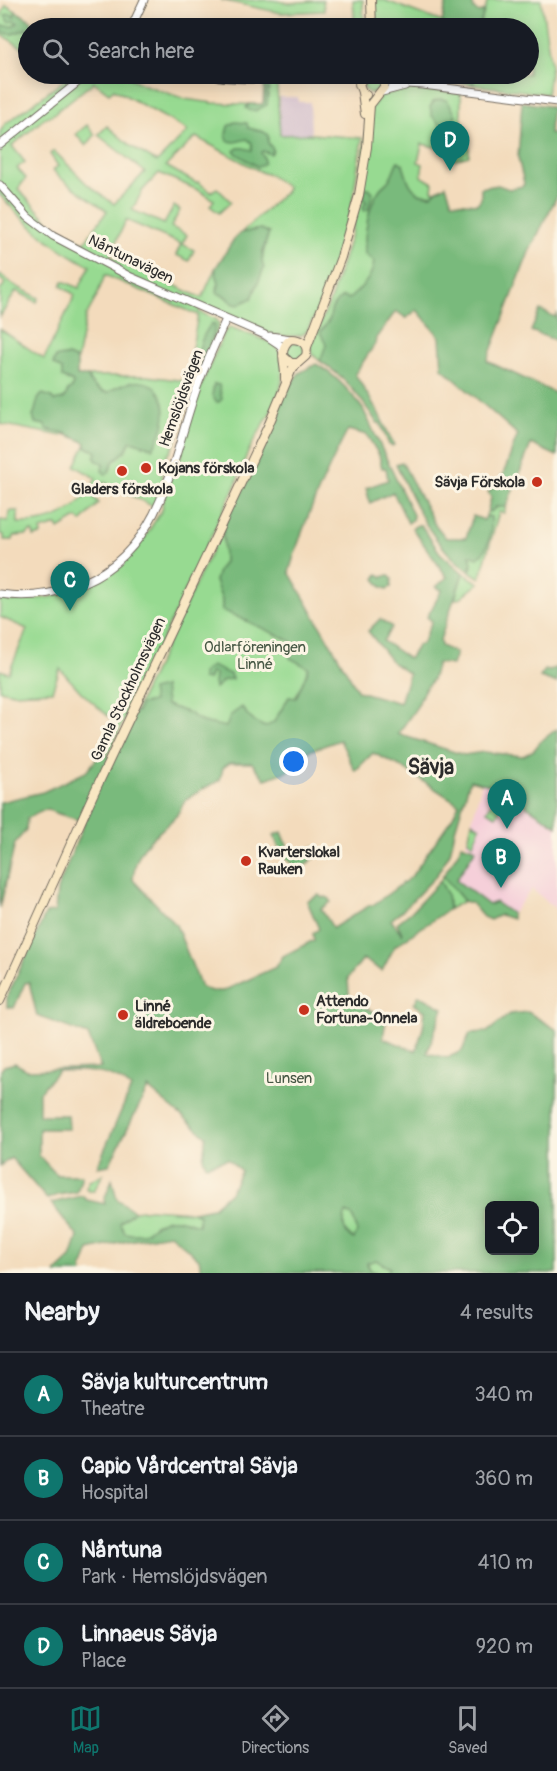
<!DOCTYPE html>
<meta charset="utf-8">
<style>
:root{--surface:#171b24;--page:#242831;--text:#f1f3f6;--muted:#9ea1a6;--line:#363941;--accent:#0f766e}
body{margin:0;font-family:Pangolin,sans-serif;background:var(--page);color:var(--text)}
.controls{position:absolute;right:18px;bottom:18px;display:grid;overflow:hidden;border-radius:9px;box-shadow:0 3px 15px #0003}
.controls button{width:54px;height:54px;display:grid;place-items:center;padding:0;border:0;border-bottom:2px solid var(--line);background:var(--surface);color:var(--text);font:30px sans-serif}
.you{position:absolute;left:294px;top:762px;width:21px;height:21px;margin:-15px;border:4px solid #fff;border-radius:50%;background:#1a73e8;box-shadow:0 0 0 9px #1a73e833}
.badge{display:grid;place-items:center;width:39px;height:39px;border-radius:50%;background:var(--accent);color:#fff;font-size:20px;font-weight:700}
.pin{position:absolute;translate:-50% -50px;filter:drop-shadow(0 2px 3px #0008)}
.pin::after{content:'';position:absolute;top:32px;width:21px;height:18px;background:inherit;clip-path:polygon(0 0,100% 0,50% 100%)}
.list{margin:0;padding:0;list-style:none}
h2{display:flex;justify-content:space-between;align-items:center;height:78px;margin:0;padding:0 24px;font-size:26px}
h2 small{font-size:20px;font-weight:400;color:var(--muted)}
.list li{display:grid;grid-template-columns:39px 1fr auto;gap:18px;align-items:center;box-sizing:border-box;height:84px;padding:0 24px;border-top:2px solid var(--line)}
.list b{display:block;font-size:22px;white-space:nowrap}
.list p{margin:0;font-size:20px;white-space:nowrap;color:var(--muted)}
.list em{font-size:20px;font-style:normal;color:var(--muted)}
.icon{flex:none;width:33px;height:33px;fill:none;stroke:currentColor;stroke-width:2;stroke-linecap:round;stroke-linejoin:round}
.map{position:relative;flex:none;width:557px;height:1273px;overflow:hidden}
.search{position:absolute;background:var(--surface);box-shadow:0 3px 15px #0003;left:18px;right:18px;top:18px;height:66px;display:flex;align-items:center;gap:15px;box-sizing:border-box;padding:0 21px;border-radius:33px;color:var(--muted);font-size:22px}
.sheet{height:414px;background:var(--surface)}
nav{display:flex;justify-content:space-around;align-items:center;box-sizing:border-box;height:84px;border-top:2px solid var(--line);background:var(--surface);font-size:16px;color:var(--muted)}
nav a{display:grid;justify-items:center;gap:3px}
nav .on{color:var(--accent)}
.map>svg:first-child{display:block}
.built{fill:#f5cfd9}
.industrial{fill:#d1bdcb}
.green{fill:#97da91;stroke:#61825e;stroke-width:1.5;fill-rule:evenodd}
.forest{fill:#79ba7b;stroke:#527253;stroke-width:1.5;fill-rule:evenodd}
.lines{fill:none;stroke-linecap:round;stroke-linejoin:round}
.tertiary-casing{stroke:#71695e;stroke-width:9}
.secondary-casing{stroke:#71695e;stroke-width:10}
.tertiary{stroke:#fff;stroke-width:7}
.secondary{stroke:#f9e7c3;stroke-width:8}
.poi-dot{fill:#c8321e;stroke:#fcf5e5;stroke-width:2}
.labels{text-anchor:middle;stroke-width:6;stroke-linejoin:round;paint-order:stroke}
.street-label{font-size:15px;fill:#2b2b2b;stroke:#fcf5e5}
.poi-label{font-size:15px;font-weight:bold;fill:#2b2b2b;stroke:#fcf5e5;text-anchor:start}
.park-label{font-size:15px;fill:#465744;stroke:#fcf5e5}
.district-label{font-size:21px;font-weight:bold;fill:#2b2b2b;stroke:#fcf5e5}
</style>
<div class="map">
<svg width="557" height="1273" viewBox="0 0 557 1273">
<rect width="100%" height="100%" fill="#fcf5e5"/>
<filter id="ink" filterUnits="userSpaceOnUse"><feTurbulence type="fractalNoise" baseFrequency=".0167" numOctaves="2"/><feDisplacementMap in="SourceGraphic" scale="12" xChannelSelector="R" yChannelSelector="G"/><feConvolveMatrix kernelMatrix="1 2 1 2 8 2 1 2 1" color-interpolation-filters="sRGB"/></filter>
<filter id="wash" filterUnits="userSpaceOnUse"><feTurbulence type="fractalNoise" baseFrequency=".008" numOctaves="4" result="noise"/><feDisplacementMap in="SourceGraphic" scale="24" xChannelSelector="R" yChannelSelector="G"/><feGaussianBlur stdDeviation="1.35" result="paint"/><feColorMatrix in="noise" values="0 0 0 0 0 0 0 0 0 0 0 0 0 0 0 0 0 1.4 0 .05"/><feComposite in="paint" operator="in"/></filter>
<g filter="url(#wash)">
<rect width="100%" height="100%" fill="#f3dbbc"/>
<!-- built -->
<path class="built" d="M482,783l22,8 53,35v84l-25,-21 -20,25 -17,-12 -6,4 -33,-26 20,-31 -10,-6z"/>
<!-- industrial -->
<path class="industrial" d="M279,97h19v5h12l1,32 -31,1z"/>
<!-- green -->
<g class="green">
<path d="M221,0h51l18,3 33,-3 1,11 -43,2z"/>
<path d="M353,0h10l1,28h-9z"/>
<path d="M374,0h10l58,22 7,6h-74z"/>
<path d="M488,0h53l10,66 -4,28 -73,-9 -2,-11h56v-46h-49z"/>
<path d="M6,5l10,6 -2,6 -7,-3 11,8 -6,5 -12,-1v-8z"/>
<path d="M28,29v22l-28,-17v-4l3,3 9,1z"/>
<path d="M69,74h54l19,10 43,15 28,4 50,2 1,-23h6l7,4 3,49 31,-1 51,4 -11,73 -10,36 -20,57 -14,27 -5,4c-34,7 -70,-16 -101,-29l-2,6 17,7 3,4 -1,6 -27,66 -15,46 -6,12h-2l-6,23 2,4 -8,24 -4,2 -48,-24 -10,16 5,5 -18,19 -4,-4 -18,11 -2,-4 -16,5v5l-7,2 -1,-5h-3l-3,3 -13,1 -1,4h-9v-5l-4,-1v-14l8,1 1,-10h9v12c35,1 62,-11 78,-45l-21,-12 10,-20 12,6 12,20 4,-10 12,-11 6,-10 -16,-53 -7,5c-9,-2 -18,-7 -20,-17h59l39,5 12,-66 -93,-40 -9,23 -10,18 -9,44 -9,-4 -12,1 -3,7 9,6 4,10 7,2 -1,6 -4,3 -4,8 -10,2 -9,24 5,6 15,2 10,5 -11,-4 -2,2 -62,-12v-95l44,30 31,-64 -14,-9 2,-5 16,7 11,-22c-38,-20 -61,-39 -90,-71v-63l5,-8 65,-48zM94,82l15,11 5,-4 73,41v2l-30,30 -25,-15 -25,-21 -9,9 47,37 -31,32 -27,-20 -33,-33 -4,3 8,12 -5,4 6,7 48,34 -23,32 -34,-20 -32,-34 8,-11 -9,-10 8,-6 -13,-16 33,-28 11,-5 2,-3zM248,128l16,4 4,11 -7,10 -24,-5 15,2v-7l-5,-4zM196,137l67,36 5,1 19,13 -1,4 -45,42 20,-4 8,4c-9,23 -6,42 -17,65l-20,5 -15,-15 2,-5 -4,-14 -13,29 -92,-42 16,-36 55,24 -5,11 13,6 5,-11 -12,-6 5,-9 -16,-8 9,-17 -6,-4 -10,18 -32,-14 11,-20 16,-17 41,18 14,9 -4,6 9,7 12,-11 -14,-14 -6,4 -13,-10 -2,1 -30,-17z"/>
<path d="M382,74h73l-1,6 3,4 -69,-4z"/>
<circle cx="372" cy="84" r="9"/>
<path d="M410,87l51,6v23l8,31v9l-15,4 -3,-8 -3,-2 -26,-6 -4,18 5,2 -2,12 12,7 -1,7 3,1 -2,3c-21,3 -26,-13 -30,-29l-5,-4c-4,6 -4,12 -8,18 -2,4 -7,6 -10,10 -12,17 -16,44 -15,64l9,9c-2,17 -13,26 -25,37l-6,-1 -16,25v22l-7,16 -8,-7 -2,-8 20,-45 22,-70 18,-122 10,-13z"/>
<path d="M87,125l8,10 -9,11 -10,-12z"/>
<path d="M0,274l14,11 25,13 -2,4 -21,-11 -16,26v-26l5,-8 -5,-4z"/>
<path d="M230,327l45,17c5,5 5,11 7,17 6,33 -18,60 -32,87 -6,12 -10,24 -14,36l-129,272 -7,-1 17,-31 -36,-32 -21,-23 -8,22 -39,2 -13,-3v-20l9,3 18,-44 -27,-12v-20l8,4h9l34,-4 30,-9 17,-9 35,-27 12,-15 18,-29 -1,-3 7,-24 12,-24v-10l19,-59 24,-55z"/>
<path d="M296,341l7,3 2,10 -11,7 -8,-6 1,-10z"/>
<path d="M500,506l6,1 -2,6 -5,-1 -19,66 -11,-7 3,-4 -3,-12 22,-38 -5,-1 2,-7 3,2z"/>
<path d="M223,527l1,35 -6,9 -3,10 7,19v10l69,31 18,27 -14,31 -6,-2 -15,25 -8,6 -10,-4 -8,-7 -21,11 -25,-6 -13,-9 -23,-8 -2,-18 -11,15 -19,11z"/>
<path d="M463,573l16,10 -20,16h-4z"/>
<path d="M497,793l9,5 -10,18 -9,-5z"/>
<path d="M472,822l8,5 -7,17 -5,-4z"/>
<path d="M443,876l21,25 -15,8 -2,-15 -7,-13z"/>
<path d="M103,1174l-9,17h-6l-2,-3 3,-7z"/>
<path d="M150,1209l43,3 6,3v10c-10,-2 -24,-9 -34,-5 -21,7 -10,17 -40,14l-5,-11 14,-12z"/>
<path d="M346,1212l7,4 4,16 -2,7c-12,-5 -13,-16 -9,-27z"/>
<path d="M376,1260l15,9 -4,4 -16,-2 -4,-9z"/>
</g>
<!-- forest -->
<g class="forest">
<path d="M447,0h25l2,9 5,4 5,-2 -5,17h-30l-7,-6z"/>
<path d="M16,11l16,10v6l-20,7 -9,-1 -3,-7h12l6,-3 -4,-2 -6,1 -3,-7 6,-1 3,3z"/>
<path d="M455,74h17l2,11 -20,-4z"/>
<path d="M266,84l3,1 -2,20c-8,3 -13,10 -21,3l3,-4h13l2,-2z"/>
<path d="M440,99l7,1 9,15 -6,13 2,6 -2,3 -6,-3 1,-4 -13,-14 -2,-9 4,-6z"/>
<path d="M522,102l26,4 4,2 -3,25 8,2v61l-28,56 -42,109 70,33v62l-26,-12 -25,63h-10l-5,5 -3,-3 3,-11 -3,-7c18,-9 21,-39 30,-56l-76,-67 -2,-31 -23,-27 -11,8 -10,-7 -20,27 -1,6 -20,30 22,36 17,35 -2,1 -3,-1 -9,-22h-3c-16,-25 -32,-46 -57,-62l6,-16 -6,-13 10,-13c0,-10 4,-17 13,-22l6,2c12,-11 23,-20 25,-37l-9,-8c-1,-20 3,-49 15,-65 3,-4 8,-6 10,-11 4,-6 4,-11 8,-17l5,3c4,17 9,33 29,31l3,-4 11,-6 6,17 25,2 4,-5v-11l17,-3 11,4 14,-3 1,-3 -6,-25z"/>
<path d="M235,122l12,1 1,5 16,4 4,3v8l5,6 -1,4 -2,1 -7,-3 -2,2 3,4v6l-6,4 -21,-13 -3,-3c6,-6 11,-2 18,-1v-7l-5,-4 -12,3 -7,-1 -2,-7 2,-8z"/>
<path d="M365,188h4l4,4 -5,18 -4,1 -1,-4 3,-5 -3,-4z"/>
<path d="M261,229l8,4c-4,10 -10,25 -5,35l-12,30 -14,7 -6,-2 -7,-7 -8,-3 2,-10 -4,-14 19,-30 7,-6z"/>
<path d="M540,310l15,7 2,-3v27l-26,-10z"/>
<path d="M212,323l3,2c-1,12 -8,26 -14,37l-3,1c-2,-12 6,-31 14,-40z"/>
<path d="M68,356l9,4v16h11c2,10 11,15 20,17 49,-34 73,15 45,55l-22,-7 -6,10 -12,11 -4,10 -3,2 -4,-3 1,-8 -6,-2 -3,-4 3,-5 -12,-6 1,-3 -21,-10 -19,-4 -1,-4 -10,-2 -2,-7c4,-7 2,-17 10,-22l8,3 3,4 10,-2 4,-8 4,-3 1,-6 -11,-5v-7l-9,-6 3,-7z"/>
<path d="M316,364c20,11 34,27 47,45l50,106 -1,5 -4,3 -15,-31 -23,11 -4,-15 22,-8 -2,-12h-4l-3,-13 -12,-20 -19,-5c-25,47 -44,91 -59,142l69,119 42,12 9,-29 -17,-12 -24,-31 12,-12 12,8 -9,14 26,18 9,-14 4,-1 10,-23 -5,-4 15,-27 -6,-3 11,-10 -35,-49 6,-3h3l19,28 23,20 -23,67 1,6 15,7 -4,12 -15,-2 -5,17 -9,12 -5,13 -20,29 66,21 20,-3 39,4 11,-6 7,-9 16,-12v97l-53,-35 -11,-5 -23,-6 -15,50 -5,23 -14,23 -32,33 -13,11 12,15 -6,-12 14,-11 29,-31 7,13 2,15 -54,37 -13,25 -19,-12 -15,19 1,18 37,24 -3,18 33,13 7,-23 2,-17 -11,-7 5,-9 24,13 -16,45 20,5 15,-7 8,-18 17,-1 23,-18 18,-2 29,18v243h-170l3,-5 -14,-8 -9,3 1,4 6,6h-172l-3,-14 -29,-25 -42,7 -39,9 -7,18 1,5h-28l16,-15 7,-21 -27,-34 31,-7 5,4 18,4 -1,-4 8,-20 5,19 17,12 -14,12 5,10c27,5 20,-6 40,-13 10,-4 24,3 34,5v-10l-6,-3 19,-4 18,-16 11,-21 -13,-12 -22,6 -3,-7 3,-22 -58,-48 -39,77 -12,2 34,-79c-20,-18 -48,-18 -73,-17l-19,21v23h29l1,14h-30v27l18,19h25l-5,17 -19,3 -11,4 -36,-41 -11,8 1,-96 3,-4 11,-3 12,7 74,-2 -13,-33 -51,-19 -8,-34 -4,1 -11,25 -7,-1v-10l39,-84 9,-1 2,-22 27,-67c-11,-7 -25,-7 -37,-14l-20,9 -1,12 -11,13 -15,65v-106l43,-10 43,-20 14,-17 15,2 19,-44 3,-1 4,-8 12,-2 -2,-12 13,-3 2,18 23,8 13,9 24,5 5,-12 11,-8c7,11 12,16 24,20l8,-5 15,-25 7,1 13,-30 -19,-10 1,-17 -69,-31v-10l-7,-19 3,-10 6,-9 -1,-35 63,-137 13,-17zM340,740l15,31 18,-18 25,12 61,39 -7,14 -41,59 -38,28h-3l-37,23 -12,-19 10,-7 -1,-3 -4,-2 -4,1 -3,-3 -12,6 12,28 -6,4 1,7 -31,16 -7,11 -53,24h-12l-10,-4 -25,-62 -43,-45c2,-36 24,-43 44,-65 4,-5 5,-12 10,-16 9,-7 22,-13 33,-19l3,-12 7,-5h22l13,16 24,-8 6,-15zM490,1206h44v44h-44zM346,1213l7,3 4,16 -3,7c-11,-5 -12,-16 -8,-26z"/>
<path d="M214,384l5,1 3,14 -3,3h-3l-4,-7z"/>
<path d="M402,462l32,61 12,15h20l7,-22 11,4 2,-4 5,1c2,12 -3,34 -13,41l-8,-3 2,8 -3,8c-38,-26 -54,-66 -73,-107z"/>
<path d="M378,574l5,3 6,-2 3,4 -1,8 -4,2 -5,-2 -7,-8z"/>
<path d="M211,666l19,8 2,5 -8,1 -9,8 -1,-4 1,-10 -4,-1 -3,7 -6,-1v-6z"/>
<path d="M557,667v16l-17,-6 5,-7 5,1z"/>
<path d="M282,832l9,23 23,-8 4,8 -21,17 -8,-12 -6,-2 -9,-23z"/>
<path d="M461,844l15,5 -20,31 33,25 6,-3 17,12v5l-12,-4 -10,5 -7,-3 -12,-14 -7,-2 -21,-25 16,-25z"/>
</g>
</g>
<g filter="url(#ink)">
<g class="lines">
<!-- tertiary casing -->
<g class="tertiary-casing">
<g id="tertiary">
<path d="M131,28l13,-28"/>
<path d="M202,74c34,7 68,5 102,4 21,0 41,0 61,-4"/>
<path d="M384,80l7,3 32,2 134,17"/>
<path d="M382,92l23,-6"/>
<path d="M0,145l88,-71"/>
<path d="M0,185l28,32 25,19 78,41 134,58 15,10 2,5"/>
<path d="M270,336l21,3"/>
<path d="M0,594c25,4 49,1 72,-7 92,-31 98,-126 127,-205 8,-21 18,-42 27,-63"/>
</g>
</g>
<!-- secondary casing -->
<g class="secondary-casing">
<g id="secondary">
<path d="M371,0l1,28"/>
<path d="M362,92l3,22"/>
<path d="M366,95l-4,-3 -3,-8 7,-10"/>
<path d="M307,347l34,-90 18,-62 8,-48 3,-42 14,-18v-7l-5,-6"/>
<path d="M283,356l8,7h7l8,-7c3,-11 -4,-17 -15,-17 -14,9 -5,25 -6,40"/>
<path d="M0,1001l92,-204 177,-373 22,-53 5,-7"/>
</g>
</g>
<!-- tertiary -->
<use href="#tertiary" class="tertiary"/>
<!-- secondary -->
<use href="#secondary" class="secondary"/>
</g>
</g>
<!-- markers -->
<g class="poi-dot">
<circle cx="146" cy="468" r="6"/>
<circle cx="122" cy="471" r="6"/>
<circle cx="537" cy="482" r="6"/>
<circle cx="246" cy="861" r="6"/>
<circle cx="304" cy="1010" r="6"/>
<circle cx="123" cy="1015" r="6"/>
</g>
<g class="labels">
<!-- street labels -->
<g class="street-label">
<text transform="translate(131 259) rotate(26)" y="5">Nåntunavägen</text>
<text transform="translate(181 398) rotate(-70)" y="5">Hemslöjdsvägen</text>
<text transform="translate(128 689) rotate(-65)" y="5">Gamla Stockholmsvägen</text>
</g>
<!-- poi labels -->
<g class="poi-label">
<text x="158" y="473">Kojans förskola</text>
<text x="525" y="487" text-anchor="end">Sävja Förskola</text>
<text x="122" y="494" text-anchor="middle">Gladers förskola</text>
<text x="258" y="857">Kvarterslokal<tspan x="258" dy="17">Rauken</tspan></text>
<text x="316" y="1006">Attendo<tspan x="316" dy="17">Fortuna-Onnela</tspan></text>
<text x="135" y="1011">Linné<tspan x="135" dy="17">äldreboende</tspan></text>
</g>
<!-- park labels -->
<g class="park-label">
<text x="255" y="652">Odlarföreningen<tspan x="255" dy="17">Linné</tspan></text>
<text x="289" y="1083">Lunsen</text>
</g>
<!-- district labels -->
<g class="district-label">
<text x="431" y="774">Sävja</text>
</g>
</g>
</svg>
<div class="controls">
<button><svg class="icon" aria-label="locate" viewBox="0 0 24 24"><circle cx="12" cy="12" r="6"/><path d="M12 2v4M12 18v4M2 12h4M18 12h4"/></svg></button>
</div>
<div class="you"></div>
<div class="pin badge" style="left:507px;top:829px">A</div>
<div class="pin badge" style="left:501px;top:888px">B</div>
<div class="pin badge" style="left:70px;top:611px">C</div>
<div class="pin badge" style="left:450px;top:171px">D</div>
<div class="search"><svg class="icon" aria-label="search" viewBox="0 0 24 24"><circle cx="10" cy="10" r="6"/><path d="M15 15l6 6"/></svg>Search here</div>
</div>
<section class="sheet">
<h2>Nearby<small>4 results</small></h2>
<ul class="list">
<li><span class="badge">A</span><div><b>Sävja kulturcentrum</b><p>Theatre</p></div><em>340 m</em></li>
<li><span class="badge">B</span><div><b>Capio Vårdcentral Sävja</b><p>Hospital</p></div><em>360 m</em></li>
<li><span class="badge">C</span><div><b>Nåntuna</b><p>Park · Hemslöjdsvägen</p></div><em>410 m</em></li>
<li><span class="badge">D</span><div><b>Linnaeus Sävja</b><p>Place</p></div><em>920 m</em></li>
</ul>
</section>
<nav>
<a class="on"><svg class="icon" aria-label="map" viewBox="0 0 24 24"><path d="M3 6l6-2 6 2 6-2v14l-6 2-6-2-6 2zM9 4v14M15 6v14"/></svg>Map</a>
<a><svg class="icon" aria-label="directions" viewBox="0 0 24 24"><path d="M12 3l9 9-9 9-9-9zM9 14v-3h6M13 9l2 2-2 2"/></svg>Directions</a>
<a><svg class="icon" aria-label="saved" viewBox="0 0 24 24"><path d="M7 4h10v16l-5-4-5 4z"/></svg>Saved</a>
</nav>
